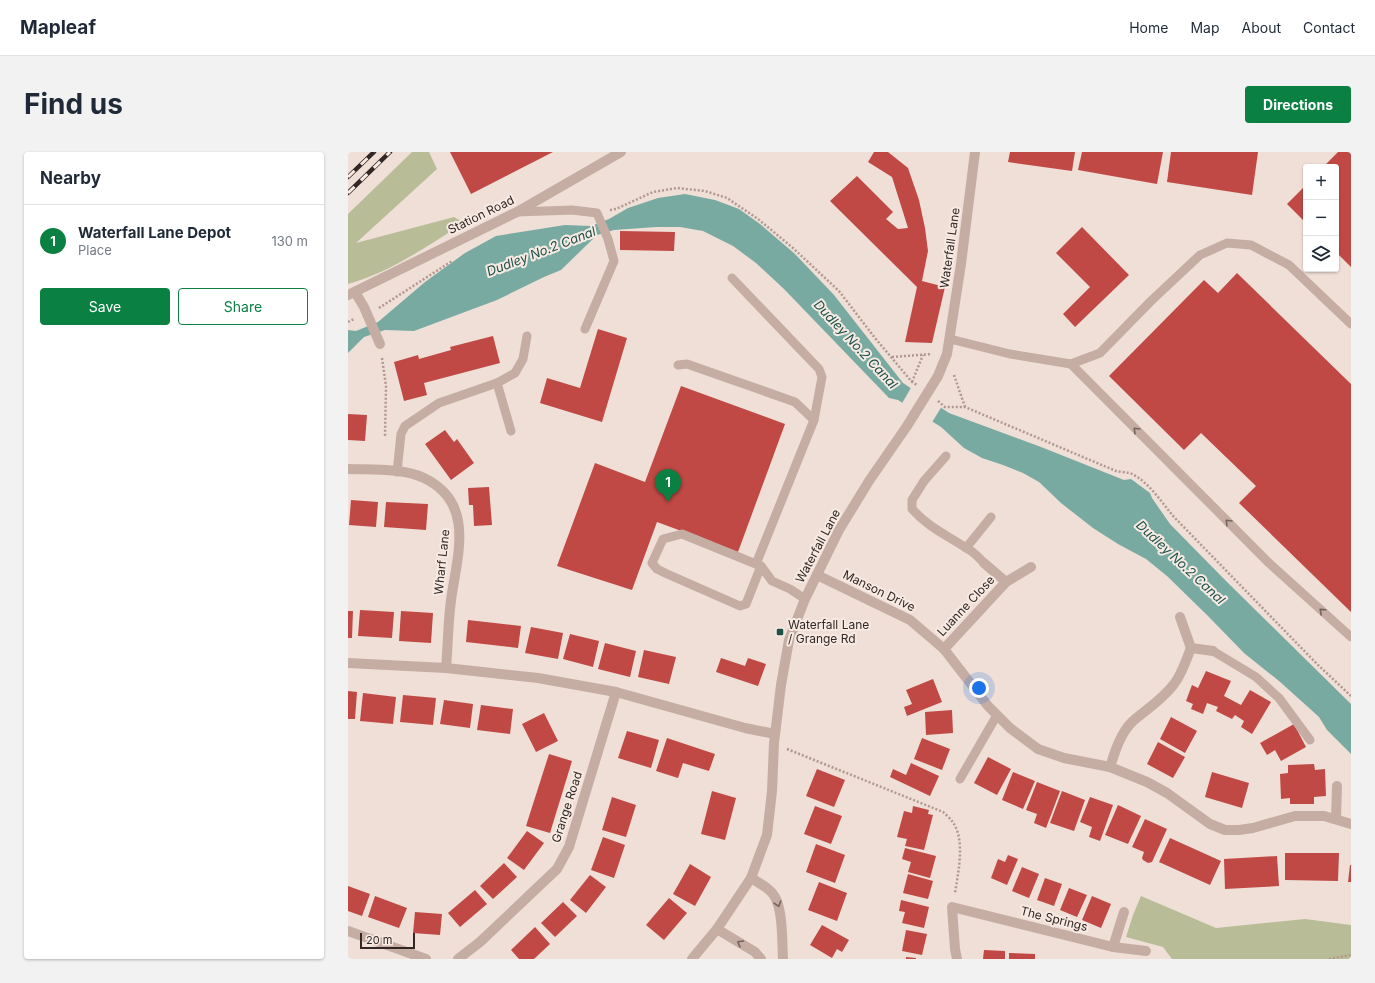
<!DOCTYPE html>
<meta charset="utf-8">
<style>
:root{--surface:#fff;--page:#f2f2f3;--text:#1f2937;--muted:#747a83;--line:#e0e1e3;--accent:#0b8043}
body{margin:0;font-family:Inter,sans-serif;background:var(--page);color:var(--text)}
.controls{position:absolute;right:12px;top:12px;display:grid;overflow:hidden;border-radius:4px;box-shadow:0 1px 3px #0004}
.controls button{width:36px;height:36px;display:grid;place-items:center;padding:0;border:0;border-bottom:1px solid var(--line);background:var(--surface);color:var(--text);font:20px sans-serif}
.scale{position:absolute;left:12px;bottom:10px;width:55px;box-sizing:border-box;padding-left:4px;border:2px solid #322725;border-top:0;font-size:11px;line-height:14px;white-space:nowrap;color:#322725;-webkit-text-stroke:3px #f7eae3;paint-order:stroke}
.you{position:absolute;left:631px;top:536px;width:14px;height:14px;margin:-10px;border:3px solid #fff;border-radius:50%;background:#1a73e8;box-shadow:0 0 0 6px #1a73e833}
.badge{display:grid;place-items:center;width:26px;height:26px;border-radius:50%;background:var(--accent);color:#fff;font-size:13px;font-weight:700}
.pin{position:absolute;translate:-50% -33px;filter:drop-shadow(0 1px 2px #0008)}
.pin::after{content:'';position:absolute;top:21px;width:14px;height:12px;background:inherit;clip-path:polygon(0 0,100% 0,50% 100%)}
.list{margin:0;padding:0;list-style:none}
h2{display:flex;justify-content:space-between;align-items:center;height:52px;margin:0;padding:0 16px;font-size:17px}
h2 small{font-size:13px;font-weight:400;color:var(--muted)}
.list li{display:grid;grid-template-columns:26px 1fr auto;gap:12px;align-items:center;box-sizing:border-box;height:72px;padding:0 16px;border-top:1px solid var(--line)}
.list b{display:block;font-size:15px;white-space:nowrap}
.list p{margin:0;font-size:13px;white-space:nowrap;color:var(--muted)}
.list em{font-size:13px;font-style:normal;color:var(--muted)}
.actions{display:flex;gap:8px;padding:12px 16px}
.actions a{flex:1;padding:9px 0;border:1px solid var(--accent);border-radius:4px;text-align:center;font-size:14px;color:var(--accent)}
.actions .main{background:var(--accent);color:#fff}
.icon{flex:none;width:22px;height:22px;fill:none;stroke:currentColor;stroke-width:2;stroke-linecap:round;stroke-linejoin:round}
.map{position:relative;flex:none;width:1003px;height:807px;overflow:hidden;border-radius:4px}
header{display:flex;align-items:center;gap:24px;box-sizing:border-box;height:56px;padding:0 20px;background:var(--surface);border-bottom:1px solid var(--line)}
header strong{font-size:19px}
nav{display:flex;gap:22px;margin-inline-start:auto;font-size:14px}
.intro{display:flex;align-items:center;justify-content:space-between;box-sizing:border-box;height:96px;padding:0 24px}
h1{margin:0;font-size:28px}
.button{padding:10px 18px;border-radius:4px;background:var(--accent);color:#fff;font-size:14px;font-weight:700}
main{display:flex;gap:24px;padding:0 24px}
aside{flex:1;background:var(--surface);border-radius:4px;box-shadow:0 1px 3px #0004}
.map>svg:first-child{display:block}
.green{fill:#b8bd98}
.water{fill:#78aaa2}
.pier{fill:#efdfd7}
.building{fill:#c04945}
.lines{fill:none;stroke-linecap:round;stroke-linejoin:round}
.path{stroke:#b2978f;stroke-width:2.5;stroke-dasharray:2 2;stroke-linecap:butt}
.service{stroke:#c6ada4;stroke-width:9}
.minor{stroke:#c6ada4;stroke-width:10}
.tertiary{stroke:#c6ada4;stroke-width:10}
.rail-casing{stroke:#322725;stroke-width:4.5}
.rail{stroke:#f7eae3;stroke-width:3;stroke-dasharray:9;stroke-linecap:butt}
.oneway{stroke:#75635e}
.poi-dot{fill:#1d514a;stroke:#f7eae3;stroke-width:1.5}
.labels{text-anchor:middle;stroke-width:4;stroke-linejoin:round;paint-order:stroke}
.street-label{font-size:12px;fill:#322725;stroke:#f7eae3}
.poi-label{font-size:12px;fill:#322725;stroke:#f7eae3;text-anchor:start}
.water-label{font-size:13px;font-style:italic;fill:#1d514a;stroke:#f7eae3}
</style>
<header>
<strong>Mapleaf</strong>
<nav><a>Home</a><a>Map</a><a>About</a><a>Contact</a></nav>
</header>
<div class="intro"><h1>Find us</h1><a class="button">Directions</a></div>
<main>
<aside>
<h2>Nearby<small></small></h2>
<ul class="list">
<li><span class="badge">1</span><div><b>Waterfall Lane Depot</b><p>Place</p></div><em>130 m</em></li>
</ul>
<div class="actions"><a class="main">Save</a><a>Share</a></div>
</aside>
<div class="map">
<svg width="1003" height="807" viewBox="0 0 1003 807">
<rect width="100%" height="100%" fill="#efdfd7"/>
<!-- green -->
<g class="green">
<path d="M64,0h17l8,17 -81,74 98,-26 10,6c-37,23 -73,49 -116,61v-70z"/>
<path d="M793,744l75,32 89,-9 46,6v34h-179l-9,-12 -37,-10 7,-22z"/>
</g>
<!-- water -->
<path class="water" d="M337,42l30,6 24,9 21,15 35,30 39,41 69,88 46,30 92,34 83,33 7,-1 19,14 2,5 18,26 56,57 125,123v50l-24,-24 -8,-13 -11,-10 -29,-26 -35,-28 -37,-38 -40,-39 -21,-17 -28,-15 -25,-16 -32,-25 -22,-21 -16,-9 -20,-8 -21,-7 -18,-10 -23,-21 -43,-27 -9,-2 -105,-109 -28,-26 -23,-17 -30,-15 -23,-4h-24l-42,3 -17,5 -36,35 -17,7 -47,23 -83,31 -29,-1 -21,7 -16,16v-23l8,1 22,-9 47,-40 40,-29 31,-17 69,-11 26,1 18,-7 19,-11 30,-10z"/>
<!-- pier -->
<path class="pier" d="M564,234l30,20 -11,18 -30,-19z"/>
<!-- building -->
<g class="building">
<path d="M102,0h103l-82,42z"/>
<path d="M526,0h14l20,16 11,32 6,28 3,23 -6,30 23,6 -13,56 -27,-1 12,-55 -87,-86 27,-25 36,36 -7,7 12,10 10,-1 -16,-51 -24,-15z"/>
<path d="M662,0h65l-3,19 -64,-9z"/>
<path d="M734,0h81l-6,32 -79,-14z"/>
<path d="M823,0h87l-6,43 -85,-13z"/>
<path d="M990,0h13v115l-15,-15v-85h-13z"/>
<path d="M958,33v38l-19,-19z"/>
<path d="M734,75l47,48 -54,52 -12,-13 27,-27 -34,-34z"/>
<path d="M272,79l55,1 -1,19 -54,-1z"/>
<path d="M889,121l114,111v228l-112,-109 17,-17 -55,-53 -17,17 -75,-74 95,-96 14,13z"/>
<path d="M250,177l29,9 -25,84 -62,-19 7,-25 33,10z"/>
<path d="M145,184l7,27 -76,20 3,12 -23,6 -10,-39 24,-7 1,4 32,-9 -1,-3z"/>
<path d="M333,234l104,38 -47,128 -81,-30 -25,68 -75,-24 38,-103 50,19z"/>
<path d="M0,262l19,1 -2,26 -17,-1z"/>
<path d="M97,278l9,12 3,-3 17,24 -23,17 -26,-36z"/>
<path d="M141,335l3,38 -18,1 -1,-21h-4l-1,-17z"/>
<path d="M3,348l27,2 -2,25 -27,-2z"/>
<path d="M38,350l42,2 -2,26 -42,-3z"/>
<path d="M12,458l34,2 -2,26 -34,-2z"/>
<path d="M0,459h5l-1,27h-4z"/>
<path d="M53,459l32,2 -2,30 -32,-2z"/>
<path d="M120,468l53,6 -3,22 -52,-6z"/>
<path d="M183,475l32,6 -5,26 -33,-6z"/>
<path d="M222,482l29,7 -6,26 -30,-8z"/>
<path d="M257,491l31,8 -6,26 -32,-8z"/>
<path d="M296,498l32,7 -7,27 -31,-7z"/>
<path d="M373,506l24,8 3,-8 18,6 -8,22 -42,-14z"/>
<path d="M858,519l25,10 -7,15 17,9 9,-15 21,12 -19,32 -11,-7 3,-6 -9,-6 -3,4 -16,-8 2,-4 -11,-4 -4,11 -12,-5 2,-5 -7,-3 6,-16 6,3z"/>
<path d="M585,527l9,23 -35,14 -3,-9 8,-3 -6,-14z"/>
<path d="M0,539l9,1 -2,27h-7z"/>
<path d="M15,541l33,4 -3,27 -33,-3z"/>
<path d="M55,543l33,3 -3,27 -33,-3z"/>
<path d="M96,548l29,4 -3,24 -30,-4z"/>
<path d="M133,553l32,4 -3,25 -33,-4z"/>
<path d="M604,558l1,23 -27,2 -1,-23z"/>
<path d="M196,561l14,28 -22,11 -14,-28z"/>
<path d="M823,565l26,14 -12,22 -25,-14z"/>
<path d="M946,572l12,23 -25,14 -6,-11 -8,5 -7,-12z"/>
<path d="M279,579l32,9 -8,28 -33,-10z"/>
<path d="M319,586l48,16 -6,17 -26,-8 -5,15 -22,-7z"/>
<path d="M574,586l28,11 -8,21 -28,-11z"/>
<path d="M810,590l27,15 -12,21 -26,-14z"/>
<path d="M201,602l23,7 -22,72 -24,-7z"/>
<path d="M640,605l23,12 -14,26 -23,-12z"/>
<path d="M563,611l28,13 -9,20 -40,-19 3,-8 13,6z"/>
<path d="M966,612l1,6 10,-1 1,27 -12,1v7h-24v-6l-9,1 -1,-25 8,-1v-8z"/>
<path d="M469,617l28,11 -11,27 -28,-11z"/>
<path d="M665,620l22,9 -12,28 -21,-9z"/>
<path d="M864,620l37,11 -7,25 -37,-11z"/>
<path d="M689,630l23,9 -14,37 -12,-5 3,-9 -11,-4z"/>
<path d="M364,639l24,7 -11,42 -24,-6z"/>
<path d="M714,639l23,9 -11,31 -24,-8z"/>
<path d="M264,645l24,8 -10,32 -24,-7z"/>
<path d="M742,645l23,8 -13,36 -11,-4 3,-10 -12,-5z"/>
<path d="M770,653l23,11 -13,28 -23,-9z"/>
<path d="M467,654l27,10 -11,28 -27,-10z"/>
<path d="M565,654l16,4 -1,4 5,1 -9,35 -19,-4 2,-7 -10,-2 7,-26 8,2z"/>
<path d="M797,667l22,10 -15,33 -4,1 -5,-3 -1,-2 2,-6 -12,-5z"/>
<path d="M179,679l17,12 -20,27 -17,-12z"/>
<path d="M255,685l22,8 -11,33 -23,-8z"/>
<path d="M822,686l51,23 -11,24 -51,-23z"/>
<path d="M468,692l29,11 -10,28 -29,-11z"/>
<path d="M557,696l31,8 -6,22 -22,-6 3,-10 -9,-3z"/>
<path d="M937,701h54l-1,28 -53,-1z"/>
<path d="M660,703l10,4 -11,26 -16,-7 7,-19 7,3z"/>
<path d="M929,704l2,30 -54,3 -1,-30z"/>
<path d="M156,711l13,14 -24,22 -13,-13z"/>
<path d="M342,712l21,13 -16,29 -22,-12z"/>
<path d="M1002,713h1v17h-3z"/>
<path d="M674,715l17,7 -10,24 -17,-7z"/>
<path d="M560,722l25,7 -5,18 -25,-6z"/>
<path d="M242,723l16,12 -20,26 -16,-13z"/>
<path d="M697,726l17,6 -8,22 -17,-6z"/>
<path d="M471,730l28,11 -10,28 -29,-11z"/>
<path d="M0,734l22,8 -8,22 -14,-5z"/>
<path d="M721,736l18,7 -10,22 -17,-7z"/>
<path d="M127,738l12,14 -27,23 -12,-14z"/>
<path d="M27,744l32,12 -8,20 -31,-11z"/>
<path d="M744,744l19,8 -10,24 -19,-8z"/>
<path d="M321,746l18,15 -23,27 -18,-15z"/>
<path d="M553,748l28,7 -5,21 -22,-5 3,-11 -6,-1z"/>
<path d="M215,750l14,14 -22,21 -14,-14z"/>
<path d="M67,760l27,2 -2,21 -27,-2z"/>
<path d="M474,773l27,15 -7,12 -5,-3 -5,9 -22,-13z"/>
<path d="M187,775l15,17 -16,15h-15l-8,-9z"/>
<path d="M558,778l21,4 -5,21 -20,-4z"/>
<path d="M636,798l21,1v8h-22z"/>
<path d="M661,801l26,1v5h-26z"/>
<path d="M558,805l10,1v1h-10z"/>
</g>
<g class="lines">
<!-- path -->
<g class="path">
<path d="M262,58l6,-1 37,-17 24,-4 28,3 22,7 31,21 35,29 46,43 36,47 37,44 5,3"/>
<path d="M31,156l73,-47"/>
<path d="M0,170l6,-3"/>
<path d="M544,205l40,-3"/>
<path d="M34,206l4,28 -1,51"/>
<path d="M606,223l11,32"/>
<path d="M564,230l11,-27"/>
<path d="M590,249l7,6h20l151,64c5,1 12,1 16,3 18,9 29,28 42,43l143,147 34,32"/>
<path d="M439,597l156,63c3,3 7,6 9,9 14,18 6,52 3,72"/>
<path d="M981,807l22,-4"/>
</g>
<!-- service -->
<g class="service">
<path d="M169,60l55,-2 25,3 11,26 6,22 -29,68"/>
<path d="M384,126l87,91 3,8 -8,43 -58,144"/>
<path d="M602,187l60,15 61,10 29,-11 51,-52 49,-46 27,-12 24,2 38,20 62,59"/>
<path d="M723,212l198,199 82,74"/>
<path d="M330,213l9,-1 108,38 19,18"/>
<path d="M149,231l14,48"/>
<path d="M598,304l-22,25 -12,19v9c17,19 35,26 56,40 6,3 11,9 16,14"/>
<path d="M49,320l4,-38 4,-8 34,-23 58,-20 18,-10 8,-14 4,-23"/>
<path d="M618,396l25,-31"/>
<path d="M413,414l-15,38 -6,2 -75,-33 -8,-4 -5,-6 11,-24 19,-5 74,30 5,2 11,15 18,8 15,10"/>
<path d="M865,499l43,26 23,21 31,42"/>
<path d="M612,627l37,-64"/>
</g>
<!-- minor -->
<g class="minor">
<path d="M7,140l9,15 16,37"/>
<path d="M0,317c23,1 55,-1 76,9 52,25 33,78 27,122 -3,23 -3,45 -5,68"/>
<path d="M636,411l22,19"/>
<path d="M469,423l93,45 34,29 44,57 22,22 28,21 26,9 46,9 37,15 20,11 43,31 15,6h14l14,-2 42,-12h29l27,8"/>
<path d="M832,465l11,31 22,3"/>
<path d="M596,497l62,-67 25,-15"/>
<path d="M0,511l98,5 92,10 78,14 129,36 30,6"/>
<path d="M762,615c5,-16 11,-35 23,-46 14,-12 30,-22 41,-37 8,-10 12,-24 17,-36"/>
<path d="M988,666l1,-32"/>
<path d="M0,779l78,28"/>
<path d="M765,795l33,4"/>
<path d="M110,807l22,-17 77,-73 12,-22 47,-155"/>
<path d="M609,807l-2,-10 -3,-42 161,40 11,-35"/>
</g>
<!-- tertiary -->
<g class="tertiary">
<path d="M0,143l169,-83 104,-60"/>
<path d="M403,726c8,5 19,10 24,19 8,14 7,46 8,62"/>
<path d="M369,777l38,23 6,7"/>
<path d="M344,807l25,-30 34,-51 16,-43 5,-44 2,-48 7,-58 8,-45 16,-41 34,-69 30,-49 38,-55 31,-50 9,-22 14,-90 14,-112"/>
</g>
<!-- rail casing -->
<g class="rail-casing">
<g id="rail">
<path d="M0,25l26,-25"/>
<path d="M0,41l42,-41"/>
</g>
</g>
<!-- rail -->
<use href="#rail" class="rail"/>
</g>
<!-- one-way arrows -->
<defs><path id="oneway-chevron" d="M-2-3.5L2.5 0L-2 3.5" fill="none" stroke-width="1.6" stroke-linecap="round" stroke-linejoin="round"/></defs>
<g class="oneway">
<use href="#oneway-chevron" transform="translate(788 278) rotate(-135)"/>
<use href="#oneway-chevron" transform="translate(880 370) rotate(-135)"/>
<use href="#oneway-chevron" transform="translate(974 459) rotate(-138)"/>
<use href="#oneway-chevron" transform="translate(430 752) rotate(72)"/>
<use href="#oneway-chevron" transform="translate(392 791) rotate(-149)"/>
</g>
<!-- markers -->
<rect class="poi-dot" x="428" y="476" width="8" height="8" rx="2"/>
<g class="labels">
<!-- street labels -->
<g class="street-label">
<text transform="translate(133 63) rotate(-26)" y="4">Station Road</text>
<text transform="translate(602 96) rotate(-82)" y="4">Waterfall Lane</text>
<text transform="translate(470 394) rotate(-62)" y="4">Waterfall Lane</text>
<text transform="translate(94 410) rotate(-84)" y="4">Wharf Lane</text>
<text transform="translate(531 439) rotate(26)" y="4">Manson Drive</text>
<text transform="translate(618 454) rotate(-47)" y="4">Luanne Close</text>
<text transform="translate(219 655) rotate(-72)" y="4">Grange Road</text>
<text transform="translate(706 767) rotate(14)" y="4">The Springs</text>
</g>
<!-- poi labels -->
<g class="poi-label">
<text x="440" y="477">Waterfall Lane<tspan x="440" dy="14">/ Grange Rd</tspan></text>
</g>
<!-- water labels -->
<g class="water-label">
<text transform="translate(193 99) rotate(-21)" y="5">Dudley No.2 Canal</text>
<text transform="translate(508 192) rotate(47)" y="5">Dudley No.2 Canal</text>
<text transform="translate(833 410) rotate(43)" y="5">Dudley No.2 Canal</text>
</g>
</g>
</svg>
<div class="controls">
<button>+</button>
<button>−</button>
<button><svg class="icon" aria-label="layers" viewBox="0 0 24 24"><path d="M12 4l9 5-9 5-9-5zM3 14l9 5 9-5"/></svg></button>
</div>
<div class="scale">20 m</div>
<div class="you"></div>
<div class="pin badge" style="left:320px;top:350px">1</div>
</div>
</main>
